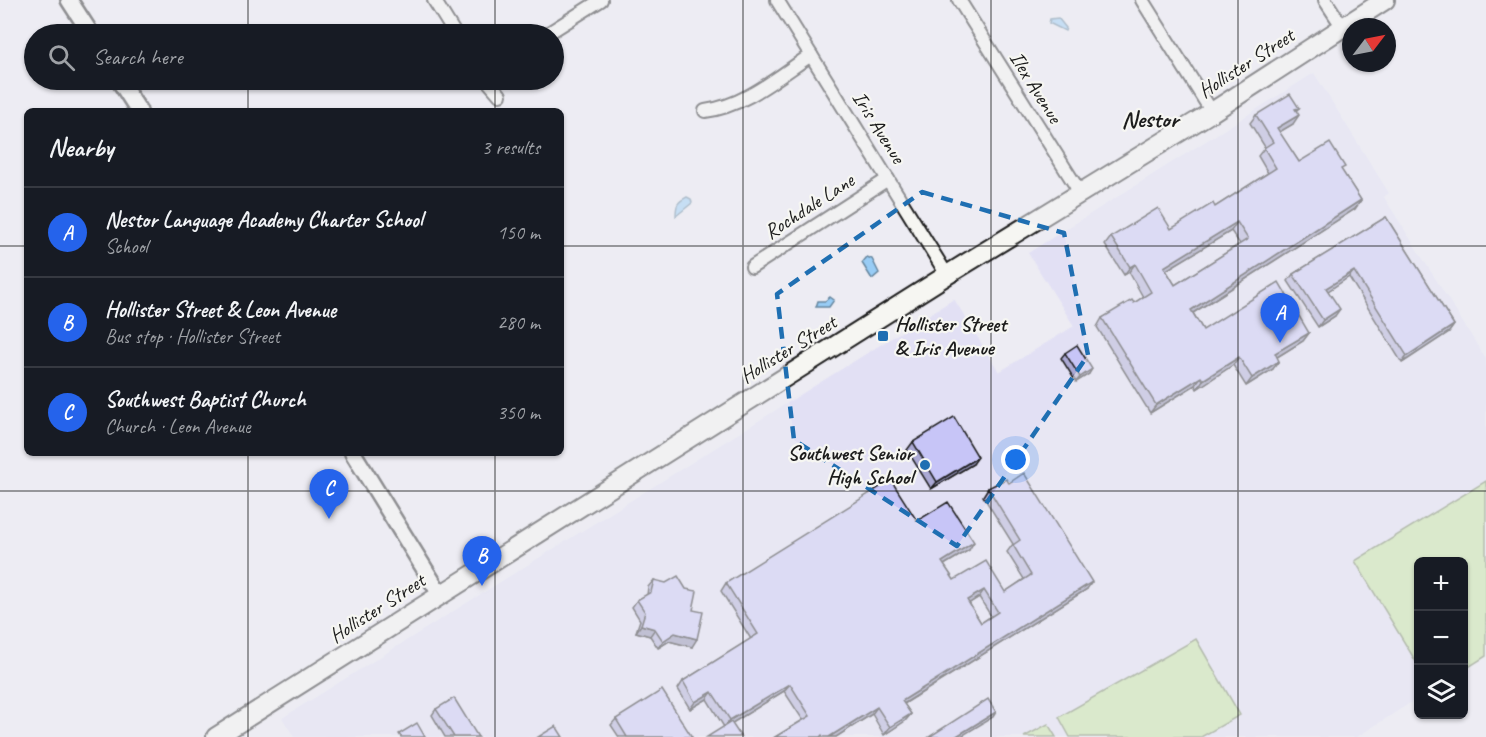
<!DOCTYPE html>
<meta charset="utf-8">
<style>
:root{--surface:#171b24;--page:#242831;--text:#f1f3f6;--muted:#9ea1a6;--line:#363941;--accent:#2563eb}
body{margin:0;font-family:Caveat,sans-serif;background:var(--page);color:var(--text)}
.controls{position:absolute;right:18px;bottom:18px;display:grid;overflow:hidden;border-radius:9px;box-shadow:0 2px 4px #0004}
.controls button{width:54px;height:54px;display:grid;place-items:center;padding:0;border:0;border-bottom:2px solid var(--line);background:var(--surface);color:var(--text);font:30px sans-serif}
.compass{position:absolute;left:1342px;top:18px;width:54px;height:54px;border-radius:50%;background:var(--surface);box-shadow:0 2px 4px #0004;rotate:58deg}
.you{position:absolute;left:1016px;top:460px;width:21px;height:21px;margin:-15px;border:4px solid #fff;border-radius:50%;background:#1a73e8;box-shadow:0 0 0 9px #1a73e833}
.badge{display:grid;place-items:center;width:39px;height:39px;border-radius:50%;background:var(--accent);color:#fff;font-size:20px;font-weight:700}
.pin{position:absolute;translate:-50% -50px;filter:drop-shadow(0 2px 3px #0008)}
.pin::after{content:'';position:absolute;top:32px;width:21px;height:18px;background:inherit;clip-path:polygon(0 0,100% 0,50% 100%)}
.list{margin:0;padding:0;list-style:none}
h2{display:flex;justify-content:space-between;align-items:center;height:78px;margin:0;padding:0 24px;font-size:26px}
h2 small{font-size:20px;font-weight:400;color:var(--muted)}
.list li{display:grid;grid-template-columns:39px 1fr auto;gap:18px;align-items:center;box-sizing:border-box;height:90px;padding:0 24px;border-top:2px solid var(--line)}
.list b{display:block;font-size:22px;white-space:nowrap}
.list p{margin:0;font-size:20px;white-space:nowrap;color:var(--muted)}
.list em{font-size:20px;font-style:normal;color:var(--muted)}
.icon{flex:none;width:33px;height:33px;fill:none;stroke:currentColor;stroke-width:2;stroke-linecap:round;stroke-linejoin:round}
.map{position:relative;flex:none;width:1486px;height:737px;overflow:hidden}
.search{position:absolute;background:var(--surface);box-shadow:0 2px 4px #0004;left:24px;top:24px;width:540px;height:66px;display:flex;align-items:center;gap:15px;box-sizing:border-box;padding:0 21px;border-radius:33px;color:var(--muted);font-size:22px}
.panel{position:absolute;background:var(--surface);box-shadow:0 2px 4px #0004;left:24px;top:108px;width:540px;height:348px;border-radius:9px}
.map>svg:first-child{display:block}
.built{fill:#e2e0f4}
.green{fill:#c3e49d;stroke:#70805c;stroke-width:1.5}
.water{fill:#98ccf5;stroke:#66869e;stroke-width:1.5}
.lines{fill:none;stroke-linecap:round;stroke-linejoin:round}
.minor-casing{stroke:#1c1c1c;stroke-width:16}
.tertiary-casing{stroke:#1c1c1c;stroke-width:20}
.secondary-casing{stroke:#1c1c1c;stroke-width:22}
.minor{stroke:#f6f6f2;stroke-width:12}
.tertiary{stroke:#f6f6f2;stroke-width:15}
.secondary{stroke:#f6f6f2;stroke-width:18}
.wall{fill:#aba9d4;stroke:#1c1c1c;stroke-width:1.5;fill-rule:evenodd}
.shaded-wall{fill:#8b8aad;stroke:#1c1c1c;stroke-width:1.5}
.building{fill:#c7c5f7;stroke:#1c1c1c;stroke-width:1.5;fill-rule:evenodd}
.marked{fill:none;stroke:#1f6fb2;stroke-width:4.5;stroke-dasharray:12 8;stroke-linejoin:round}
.grid{fill:none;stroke:#1c1c1c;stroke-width:1.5;stroke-opacity:0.55}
.poi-dot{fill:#1f6fb2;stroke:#f6f6f2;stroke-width:2}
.labels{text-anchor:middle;stroke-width:4.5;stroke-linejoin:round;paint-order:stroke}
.street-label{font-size:21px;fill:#1c1c1c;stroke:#f6f6f2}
.poi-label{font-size:21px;font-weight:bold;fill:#1c1c1c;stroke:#f6f6f2;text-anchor:start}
.quarter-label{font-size:24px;font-weight:bold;fill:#1c1c1c;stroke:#f6f6f2}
</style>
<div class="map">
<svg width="1486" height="737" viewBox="0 0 1486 737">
<rect width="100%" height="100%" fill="#edecf3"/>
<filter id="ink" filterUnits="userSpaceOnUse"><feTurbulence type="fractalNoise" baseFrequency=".0167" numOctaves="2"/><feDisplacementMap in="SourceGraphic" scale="12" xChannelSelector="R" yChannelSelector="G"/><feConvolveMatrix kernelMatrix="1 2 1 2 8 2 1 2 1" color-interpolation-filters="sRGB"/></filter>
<g filter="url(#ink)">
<!-- built -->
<path class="built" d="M1314,73l75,120 -5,4 102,162v122l-131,80 63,104v33l-61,39h-1063l-12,-19 672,-419 45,73 75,-46 -46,-73z"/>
<!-- green -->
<g class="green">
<path d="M1486,481v175l-22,14v-108h-46v103l-63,-104z"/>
<path d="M1196,639l44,76 -39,22h-131l-11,-20z"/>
<path d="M1048,724l8,13h-32z"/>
</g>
<!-- water -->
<g class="water">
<path d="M1058,18l8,10 -1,3 -16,-8 1,-4z"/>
<path d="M687,197l4,2 1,4 -16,13c0,-11 1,-14 11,-19z"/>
<path d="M867,257l5,2 7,14 -7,6 -10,-16z"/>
<path d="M830,297l4,3 -5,7h-13l2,-6h7z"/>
</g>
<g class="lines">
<!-- minor casing -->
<g class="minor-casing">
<g id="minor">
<path d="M434,0l21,34"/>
<path d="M777,0l170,275"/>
<path d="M959,0l122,194"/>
<path d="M1142,0l70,112"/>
<path d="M1325,0l17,26"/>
<path d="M547,34l54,-34"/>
<path d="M487,80l13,15"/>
<path d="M705,111c40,-5 74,-35 106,-56"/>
<path d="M752,267l136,-88"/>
</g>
</g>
<!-- tertiary casing -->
<g class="tertiary-casing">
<g id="tertiary">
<path d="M69,0l22,34"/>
<path d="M119,80l20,31"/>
<path d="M353,453l87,141"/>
</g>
</g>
<!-- secondary casing -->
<g class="secondary-casing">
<path id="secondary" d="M216,737l731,-462 265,-163 173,-112"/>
</g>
<!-- minor -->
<use href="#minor" class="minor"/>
<!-- tertiary -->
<use href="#tertiary" class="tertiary"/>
<!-- secondary -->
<use href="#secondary" class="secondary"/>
</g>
<!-- wall -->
<g class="wall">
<path d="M1299,108l-3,3 -3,13 -14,8 20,30 43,9 19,29 -6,9 -162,104 10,17 106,3 -6,8 -26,16 -4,12 -27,17 -13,-21 -36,24 -2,-4 -45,28 -53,-86 5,-9 32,-15 9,-6 -14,-25 -5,3 -19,-30 6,-8 60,-8 44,-22 53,-34 -10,-17 7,-9 -15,-24 6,-8zM1231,231l9,13 -65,41 -9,-15z"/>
<path d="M1386,217l68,108 -5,7 -47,31 -53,-86 -21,14 7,25 -17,11 -30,-46 5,-7z"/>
<path d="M1065,353l24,21 -13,8 -15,-24z"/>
<path d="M913,442l60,22 -42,25 -24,-39z"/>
<path d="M988,488l99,101 -183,115 7,10 -6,7 -21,14 -12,-21 -36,23h-61l28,-17 -19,-29 -52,32 -8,4 -17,-28 -17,10 -12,-20 5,-8 68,-42 -30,-48 5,-8 191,-62 52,29 -25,15 10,15 51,12 19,-13 -17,-27 6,-8 -30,-48zM979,597l12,19 -10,7 -12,-20z"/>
<path d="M654,580l39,30 -1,37 -23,-6 -11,7 -8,-12 -14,-4 4,-12 -8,-13 5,-7 10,-5 1,-8z"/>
<path d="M436,709l42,28h-33l-13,-22z"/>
<path d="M616,719l76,18h-73l-8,-12z"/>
</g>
<!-- shaded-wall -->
<g class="shaded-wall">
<path d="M1299,115l-6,9 -22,13 6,-9z"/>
<path d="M1361,200l-6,9 -170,109 6,-8z"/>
<path d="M1237,222l-6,9 -73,44 6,-8z"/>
<path d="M1135,264l-6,8 -5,3 6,-8z"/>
<path d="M1354,271l-5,6 -27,18 4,-7z"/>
<path d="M1340,309l-5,7 -17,11 5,-7z"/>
<path d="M1454,325l-5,7 -47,31 5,-7z"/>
<path d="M1309,333l-6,8 -34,21 6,-9z"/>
<path d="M1239,357l-6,8 -36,24 6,-9z"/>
<path d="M1279,361l-6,8 -27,17 6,-8z"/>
<path d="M1092,369l-3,5 -13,8 4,-5z"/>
<path d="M1201,377l-6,8 -45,28 6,-8z"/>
<path d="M978,457l-5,7 -42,25 6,-7z"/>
<path d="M974,542l-5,8 -32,19 5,-7z"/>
<path d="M1092,582l-5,7 -190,119 5,-7z"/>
<path d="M984,590l-5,7 -17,11 5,-8z"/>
<path d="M641,625l14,4 -5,7 -14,-4z"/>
<path d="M675,633l22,6 -5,8 -23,-6 -11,7 5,-7z"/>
<path d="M790,684l-6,7 -60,37 6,-8z"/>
<path d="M712,692l-5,7 -17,10 5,-7z"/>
<path d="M877,707l-5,7 -36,23h-7z"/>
<path d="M996,712l-3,5 -33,20h-5z"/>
<path d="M911,714l-6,7 -21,14 6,-8z"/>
</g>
<!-- building -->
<g class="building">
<path d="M1290,94l9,14 -4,1 4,6 -22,13 22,34 31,-19 15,24 -4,2 20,31 -170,110 12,20 76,-48 30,51 -34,20 4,8 -27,17 -13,-21 -36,23 -2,-3 -45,28 -54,-87 30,-18 2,3 17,-11 -16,-28 -5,3 -19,-30 47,-29 13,21 42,-26 2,4 61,-39 -12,-20 9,-6 -17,-27zM1237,222l11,17 -73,46 -11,-18z"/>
<path d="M1386,217l68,108 -47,31 -53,-85 -28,17 14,21 -17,11 -30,-46z"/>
<path d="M1077,345l15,24 -12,8 -15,-24z"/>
<path d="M954,417l24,40 -41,25 -24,-40z"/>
<path d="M1024,473l68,109 -190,119 9,13 -21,13 -13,-20 -48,30h-6l-1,-2 -2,2h-45l35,-21 -20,-32 -60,36 -18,-28 -17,10 -12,-21 75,-47 -32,-51 165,-103 26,41 31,-19 26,40 -32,20 12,18 32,-19 19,31 26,-17 -18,-30 7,-5 -32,-52 18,-9 3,4zM984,590l14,22 -17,11 -14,-23z"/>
<path d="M678,576l8,13 11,2 -4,19 10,2 -6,27 -22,-6 -12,8 -8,-12 -14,-4 4,-13 -8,-12 14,-8 3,-12 12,3z"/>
<path d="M662,690l30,47h-65l-11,-18z"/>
<path d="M454,698l24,39h-24l-18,-28z"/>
<path d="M988,699l8,13 -41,25h-26z"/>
<path d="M731,722l10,15h-34z"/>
<path d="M417,723l8,14h-24l-2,-3z"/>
<path d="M556,726l7,11h-25z"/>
</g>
</g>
<!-- marked area -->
<path d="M0 0H1486V737H0ZM922,192l142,41 24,122 -131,191 -163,-106 -17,-146z" fill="#edecf3" fill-opacity=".55" fill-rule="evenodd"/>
<path class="marked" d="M922,192l142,41 24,122 -131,191 -163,-106 -17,-146z"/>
<!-- grid -->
<path class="grid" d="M248,0v34M495,0v34M743,0v737M991,0v737M1238,0v737M248,80v31M495,80v31M0,246h27M561,246h925M248,453v284M495,453v284M0,491h1486"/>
<!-- markers -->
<g class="poi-dot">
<rect x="877" y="330" width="12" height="12" rx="3"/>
<circle cx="925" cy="465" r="6"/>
</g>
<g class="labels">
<!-- street labels -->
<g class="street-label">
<text transform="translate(1246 63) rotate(-33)" y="7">Hollister Street</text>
<text transform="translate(1036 87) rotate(58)" y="7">Ilex Avenue</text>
<text transform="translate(879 127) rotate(58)" y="7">Iris Avenue</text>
<text transform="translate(809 206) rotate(-33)" y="7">Rochdale Lane</text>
<text transform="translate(788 349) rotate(-32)" y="7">Hollister Street</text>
<text transform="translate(377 608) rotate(-33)" y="7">Hollister Street</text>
</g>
<!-- poi labels -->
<g class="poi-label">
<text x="895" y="331">Hollister Street<tspan x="895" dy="24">&amp; Iris Avenue</tspan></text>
<text x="913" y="460" text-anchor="end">Southwest Senior<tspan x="913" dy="24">High School</tspan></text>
</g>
<!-- quarter labels -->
<g class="quarter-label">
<text x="1150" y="127">Nestor</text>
</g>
</g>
</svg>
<div class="controls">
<button>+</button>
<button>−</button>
<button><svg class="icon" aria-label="layers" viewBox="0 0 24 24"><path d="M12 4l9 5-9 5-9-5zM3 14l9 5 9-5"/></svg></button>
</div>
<svg class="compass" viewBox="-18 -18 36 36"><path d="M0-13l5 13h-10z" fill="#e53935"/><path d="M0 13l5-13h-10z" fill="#9ea1a6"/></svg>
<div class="you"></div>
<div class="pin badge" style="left:1280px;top:343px">A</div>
<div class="pin badge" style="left:482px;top:586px">B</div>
<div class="pin badge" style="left:329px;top:519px">C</div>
<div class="search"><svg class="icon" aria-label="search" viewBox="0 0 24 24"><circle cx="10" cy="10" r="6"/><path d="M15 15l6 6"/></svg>Search here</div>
<section class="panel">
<h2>Nearby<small>3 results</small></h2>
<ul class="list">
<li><span class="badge">A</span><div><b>Nestor Language Academy Charter School</b><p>School</p></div><em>150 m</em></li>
<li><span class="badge">B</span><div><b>Hollister Street &amp; Leon Avenue</b><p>Bus stop · Hollister Street</p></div><em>280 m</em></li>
<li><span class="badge">C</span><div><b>Southwest Baptist Church</b><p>Church · Leon Avenue</p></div><em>350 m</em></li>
</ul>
</section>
</div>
